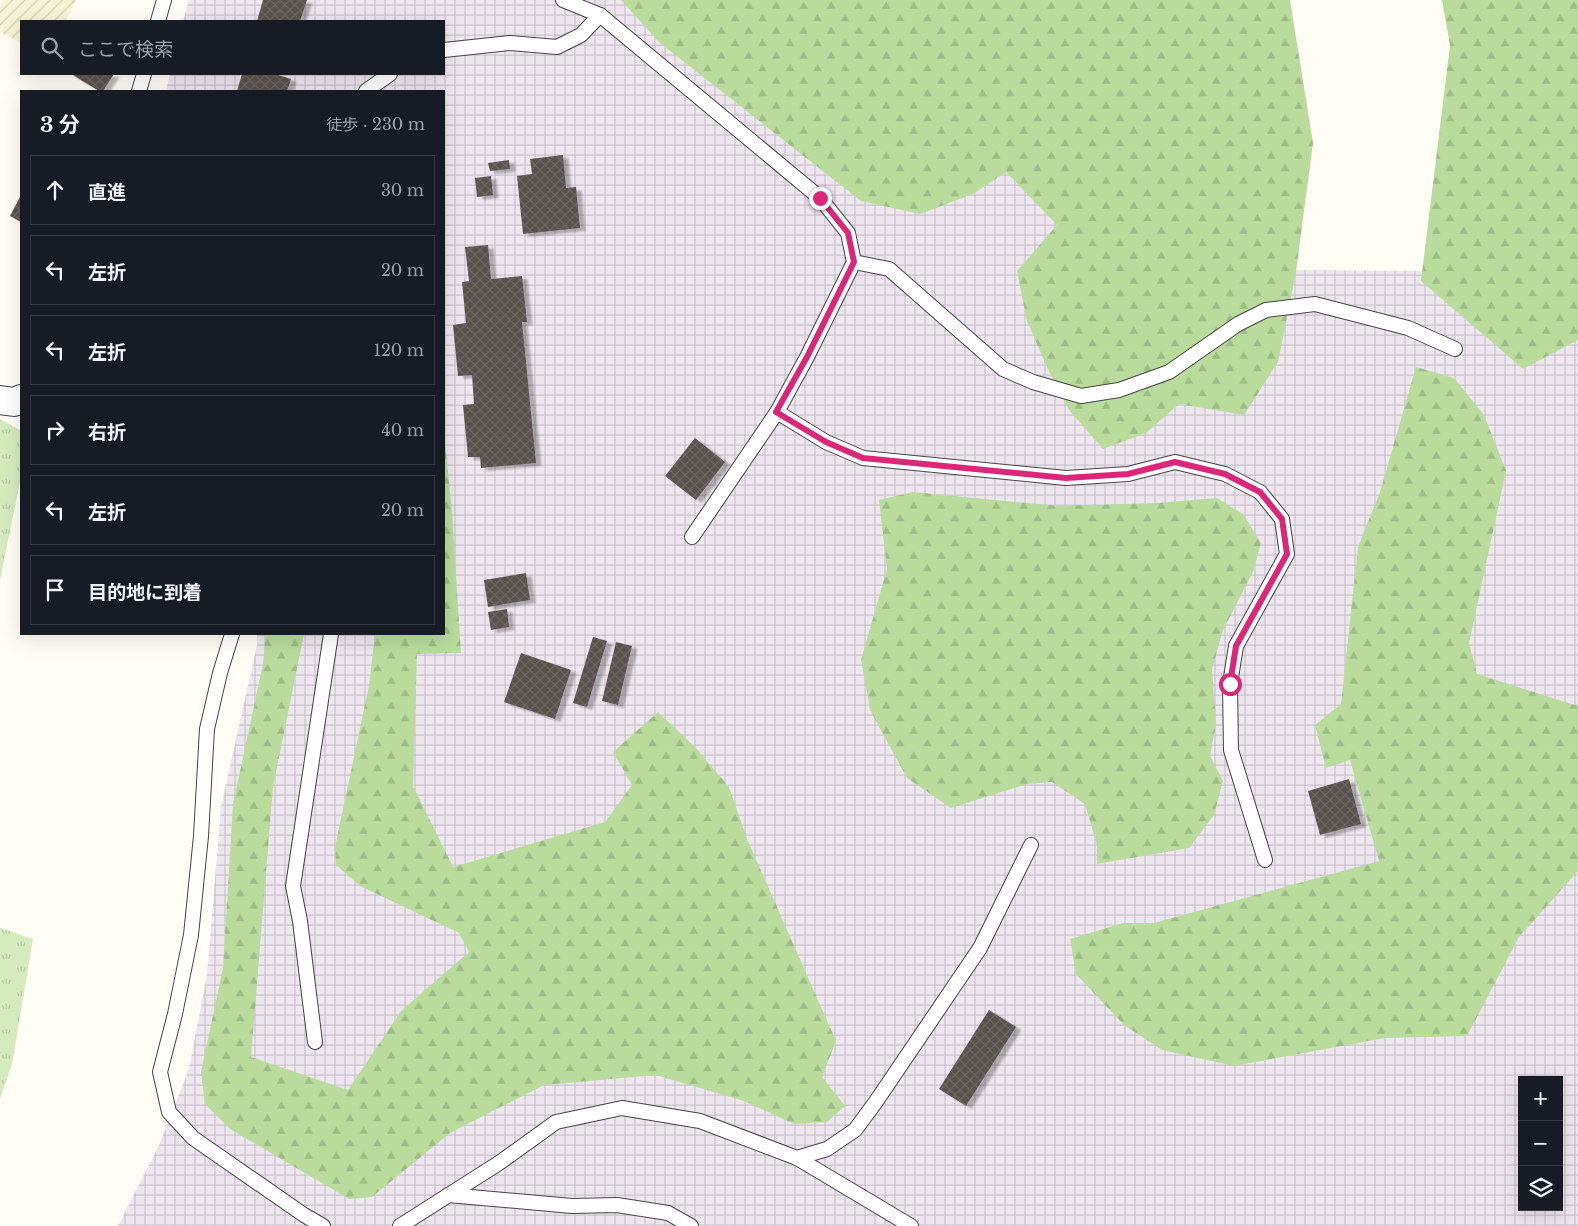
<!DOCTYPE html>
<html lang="ja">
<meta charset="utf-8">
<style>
:root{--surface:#171b24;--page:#20242c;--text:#f1f3f6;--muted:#9ea1a6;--line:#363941}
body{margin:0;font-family:"Libre Baskerville","Noto Sans JP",serif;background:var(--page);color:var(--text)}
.controls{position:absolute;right:15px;bottom:15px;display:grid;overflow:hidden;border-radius:0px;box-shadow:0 5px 20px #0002}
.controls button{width:45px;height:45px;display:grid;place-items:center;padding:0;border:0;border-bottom:1px solid var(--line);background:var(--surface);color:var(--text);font:25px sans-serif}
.stop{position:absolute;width:15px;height:15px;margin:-11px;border:4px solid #db2777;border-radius:50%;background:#fff}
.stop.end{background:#db2777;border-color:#fff;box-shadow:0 1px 5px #0008}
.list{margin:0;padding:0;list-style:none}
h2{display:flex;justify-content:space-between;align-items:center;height:65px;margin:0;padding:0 20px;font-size:21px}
h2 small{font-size:16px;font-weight:400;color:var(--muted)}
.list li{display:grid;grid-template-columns:32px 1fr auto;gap:15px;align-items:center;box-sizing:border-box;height:70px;margin:0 10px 10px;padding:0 10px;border:1px solid var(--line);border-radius:0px}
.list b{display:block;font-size:19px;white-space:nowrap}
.list em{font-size:16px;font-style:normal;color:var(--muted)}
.icon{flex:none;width:28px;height:28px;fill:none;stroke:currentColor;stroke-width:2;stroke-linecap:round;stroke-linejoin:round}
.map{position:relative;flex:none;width:1578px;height:1226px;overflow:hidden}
.search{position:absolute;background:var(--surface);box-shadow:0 5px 20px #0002;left:20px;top:20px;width:425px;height:55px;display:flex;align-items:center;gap:12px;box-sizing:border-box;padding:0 18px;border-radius:0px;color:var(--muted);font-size:19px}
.panel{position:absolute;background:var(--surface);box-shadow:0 5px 20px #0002;left:20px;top:90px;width:425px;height:545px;border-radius:0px}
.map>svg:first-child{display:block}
.industrial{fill:url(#industrial-grid);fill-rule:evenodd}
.farmland{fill:url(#farmland-furrows)}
.grass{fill:url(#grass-tufts)}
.forest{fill:url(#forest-firs)}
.building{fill:url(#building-cross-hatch);filter:url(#shadow)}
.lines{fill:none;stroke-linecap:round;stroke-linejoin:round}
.lane-casing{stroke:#444;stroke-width:16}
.street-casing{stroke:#444;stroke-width:30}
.lane{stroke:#fff;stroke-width:14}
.street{stroke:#fff;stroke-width:28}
.route{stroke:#db2777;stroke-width:6}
</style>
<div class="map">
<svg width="1578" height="1226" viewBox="0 0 1578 1226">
<defs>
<pattern id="industrial-grid" width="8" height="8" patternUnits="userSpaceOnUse" patternTransform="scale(1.25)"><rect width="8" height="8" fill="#eee6ef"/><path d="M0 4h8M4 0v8" fill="none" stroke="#cbc4cc"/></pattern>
<pattern id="farmland-furrows" width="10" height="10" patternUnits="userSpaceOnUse" patternTransform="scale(1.25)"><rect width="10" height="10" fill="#f6f3d4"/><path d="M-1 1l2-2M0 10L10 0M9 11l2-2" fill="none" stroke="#d2cfb5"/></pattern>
<pattern id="grass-tufts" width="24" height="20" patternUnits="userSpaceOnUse" patternTransform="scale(1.25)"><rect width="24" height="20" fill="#d5ebbd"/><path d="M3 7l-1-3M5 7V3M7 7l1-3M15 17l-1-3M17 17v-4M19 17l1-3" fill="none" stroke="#b6c8a1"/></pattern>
<pattern id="forest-firs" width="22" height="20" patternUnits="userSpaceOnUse" patternTransform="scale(1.25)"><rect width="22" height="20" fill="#b9dc9c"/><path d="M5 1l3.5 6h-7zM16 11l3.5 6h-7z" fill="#9ebc85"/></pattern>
<pattern id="building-cross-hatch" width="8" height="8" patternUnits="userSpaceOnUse" patternTransform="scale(1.25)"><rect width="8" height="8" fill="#5a524d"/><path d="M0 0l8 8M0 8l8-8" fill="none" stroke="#6d6662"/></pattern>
<filter id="shadow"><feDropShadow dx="5.5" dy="3" stdDeviation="1" flood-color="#0004"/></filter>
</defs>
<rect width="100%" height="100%" fill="#fffdf5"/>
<!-- industrial -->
<path class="industrial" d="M189,0h628l439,270 205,1 117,-214v1169h-1460l41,-81 30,-76 18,-94 14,-168 36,-162v-11h187v-543h-278l4,-17h274v-53h-261zM1522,1080h37v127h-37z"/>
<!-- farmland -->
<path class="farmland" d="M3,0h73l-10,21h-45v22l-21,-11v-26z"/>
<!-- grass -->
<g class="grass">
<path d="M0,419l20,11 1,47 -21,103z"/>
<path d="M0,928l33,11 -21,125 -12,34z"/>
</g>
<!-- forest -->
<g class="forest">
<path d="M621,0h669l23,143 -17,129 -18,90 -34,53 -65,-11 -33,29 -43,16 -34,-39 -23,-45 -19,-44 -10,-50 40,-46 -51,-53 -33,22 -53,20 -59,-13 -201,-158z"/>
<path d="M1442,0h136v340l-55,29 -102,-88 29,-236z"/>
<path d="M1416,367l38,11 30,37 22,56 -37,172 8,31 101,32v165l-59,66 -52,99 -82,2 -151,28 -72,-16 -38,-25 -48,-51 -6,-35 53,-16h31l225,-62 -29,-101 -24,8 -11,-43 26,-21 17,-157 22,-55z"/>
<path d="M444,431l8,82 9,140 -44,1 -4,132 40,81 152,-45 27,-37 -19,-33 45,-40 37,35 34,40 18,52 89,202 -14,36 23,29 -18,16 -33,2 -50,-23 -88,-26 -112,10 -94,48 -78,64 -23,2 -119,-70 -25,-25 -4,-32 22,-104 10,-164 30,-140 3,-30h38l-31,153 -22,270 97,33 53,-79 68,-59 -10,-19 -99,-47 -24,-21 -1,-18 34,-161 6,-52h69z"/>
<path d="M913,492l145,14 99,-3 60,-5 26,16 18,29 -8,29 -30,58 -11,39 4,55 -6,32 13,25 -9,34 -25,33 -92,16v-19l-12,-41 -33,-22 -25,2 -76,24 -44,-30 -37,-68 -9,-50 26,-91 -8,-69z"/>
</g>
<!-- building -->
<g class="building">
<path d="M263,0h44l-7,21h-43z"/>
<path d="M71,74h43l-11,17h-4z"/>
<path d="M242,74h33l16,5 -4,12h-50z"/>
<path d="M563,155l3,33 10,-1 4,41 -57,6 -6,-58 15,-2 -2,-15z"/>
<path d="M509,160l1,9 -20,2 -2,-8z"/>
<path d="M491,176l2,19 -16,2 -2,-19z"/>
<path d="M21,195v27l-11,-6z"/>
<path d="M488,245l3,34 31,-3 5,46h-5l14,141 -55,5 -1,-11h-12l-5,-52 11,-1 -2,-29 -14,1 -5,-51 13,-2 -4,-41 7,-1 -4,-34z"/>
<path d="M695,438l30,24 -29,38 -31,-24z"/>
<path d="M526,573l4,27 -42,7 -4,-27z"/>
<path d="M507,609l2,18 -18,3 -3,-18z"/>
<path d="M593,637l14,4 -20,66 -14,-4z"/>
<path d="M616,642l16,4 -14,59 -16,-4z"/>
<path d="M521,653l50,17 -16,49 -51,-17z"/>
<path d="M1349,779l12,45 -41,11 -12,-44z"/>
<path d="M989,1010l27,17 -50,79 -27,-17z"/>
</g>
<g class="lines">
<!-- lane casing -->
<g class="lane-casing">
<g id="lane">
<path d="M563,0l37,15 220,183 28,35 6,29 -47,95 -30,55 -85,125"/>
<path d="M158,21l6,-21"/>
<path d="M444,50l66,-7 47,4 24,-12 19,-20"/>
<path d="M139,91l5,-17"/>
<path d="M366,91l24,-17"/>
<path d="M854,262l35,7 114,100 30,13 48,14 38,-6 50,-18 69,-48 28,-14 49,-6 93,24 47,21"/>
<path d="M777,412l49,30 37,16 203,20 62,-4 47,-12 50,12 35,18 22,27 5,35 -51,92 -6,38 1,66 34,110"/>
<path d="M232,634l-12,39 -13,56 -6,107 -10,99 -16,79 -15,58 9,40 24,26 111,77 19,11"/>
<path d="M315,1042l-15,-121 -7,-35 38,-252"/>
<path d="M797,1158l30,-9 28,-19 20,-27 105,-155 51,-103"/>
<path d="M448,1195l124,11 45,-1 51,8 23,13"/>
<path d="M400,1226l99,-63 57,-41 66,-14 78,13 97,37 114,68"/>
</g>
</g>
<!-- street casing -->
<g class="street-casing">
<path id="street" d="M0,400l14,2 7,-3"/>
</g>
<!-- lane -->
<use href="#lane" class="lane"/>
<!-- street -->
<use href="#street" class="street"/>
</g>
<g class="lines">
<!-- route -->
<path class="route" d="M820,198l28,35 6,29 -47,95 -31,55 50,30 37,16 203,20 62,-4 47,-12 50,12 35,18 22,27 5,35 -51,92 -6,38"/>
</g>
</svg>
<div class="controls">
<button>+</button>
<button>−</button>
<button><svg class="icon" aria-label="layers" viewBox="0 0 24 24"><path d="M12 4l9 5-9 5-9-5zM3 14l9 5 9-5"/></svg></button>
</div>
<div class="stop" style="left:1230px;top:684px"></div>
<div class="stop end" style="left:820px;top:198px"></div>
<div class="search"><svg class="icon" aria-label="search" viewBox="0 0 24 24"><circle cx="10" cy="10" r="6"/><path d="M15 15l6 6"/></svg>ここで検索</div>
<section class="panel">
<h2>3 分<small>徒歩 · 230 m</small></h2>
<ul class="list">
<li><svg class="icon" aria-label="ahead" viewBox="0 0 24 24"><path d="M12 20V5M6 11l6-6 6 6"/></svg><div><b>直進</b></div><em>30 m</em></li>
<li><svg class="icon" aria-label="left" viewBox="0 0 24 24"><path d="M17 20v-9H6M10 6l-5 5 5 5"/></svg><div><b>左折</b></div><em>20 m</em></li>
<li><svg class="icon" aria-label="left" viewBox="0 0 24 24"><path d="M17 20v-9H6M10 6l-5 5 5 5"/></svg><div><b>左折</b></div><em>120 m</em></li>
<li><svg class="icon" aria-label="right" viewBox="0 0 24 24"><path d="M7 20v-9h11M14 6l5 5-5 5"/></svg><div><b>右折</b></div><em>40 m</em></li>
<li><svg class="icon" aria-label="left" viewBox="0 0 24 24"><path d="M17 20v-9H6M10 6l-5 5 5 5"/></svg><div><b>左折</b></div><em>20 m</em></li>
<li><svg class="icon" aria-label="arrive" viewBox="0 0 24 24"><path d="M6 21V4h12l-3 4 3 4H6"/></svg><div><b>目的地に到着</b></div></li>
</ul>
</section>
</div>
